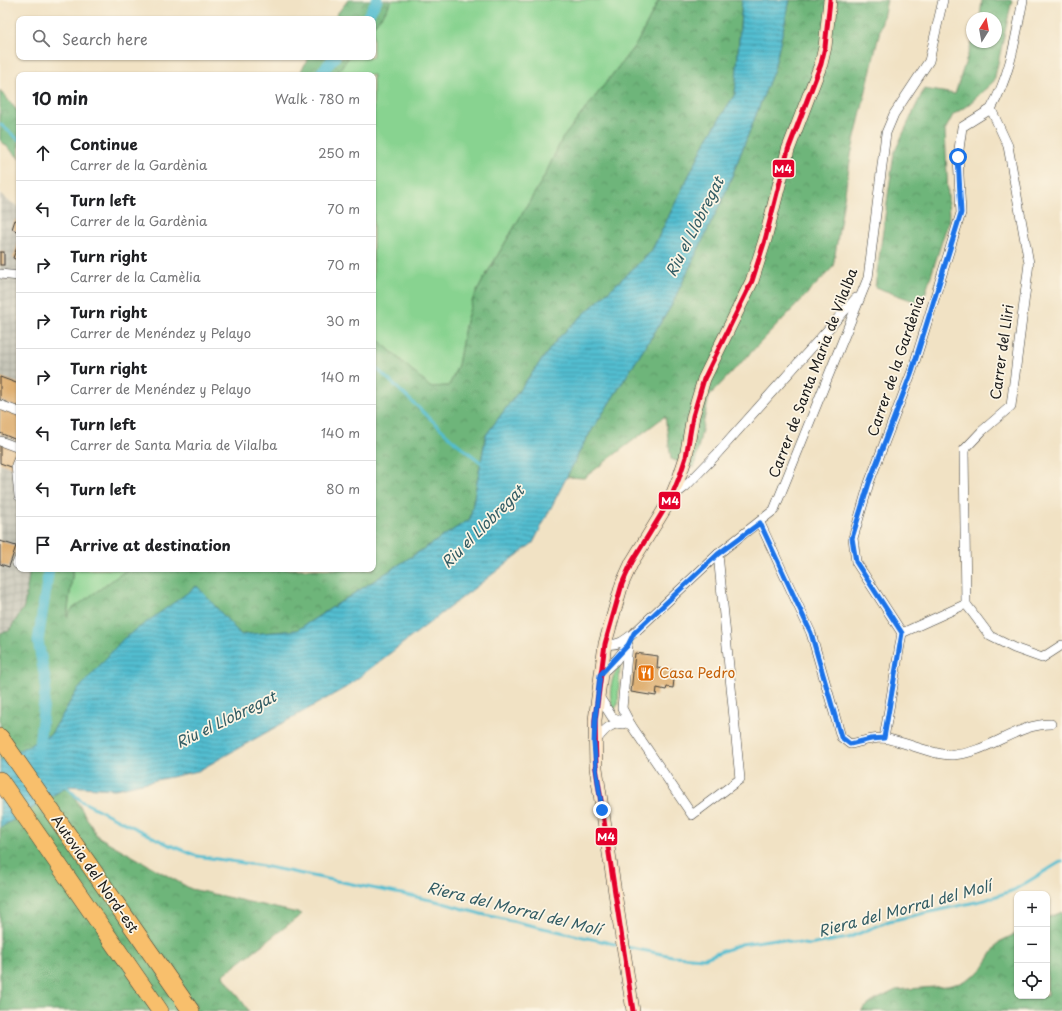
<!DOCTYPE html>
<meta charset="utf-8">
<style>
:root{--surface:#fff;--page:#f6f6f6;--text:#202124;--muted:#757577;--line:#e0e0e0}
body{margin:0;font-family:"Playpen Sans",sans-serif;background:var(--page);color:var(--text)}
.controls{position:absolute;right:12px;bottom:12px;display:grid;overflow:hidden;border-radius:8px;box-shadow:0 1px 3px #0004}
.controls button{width:36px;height:36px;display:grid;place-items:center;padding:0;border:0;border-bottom:1px solid var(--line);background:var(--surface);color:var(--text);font:20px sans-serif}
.compass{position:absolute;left:966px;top:12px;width:36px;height:36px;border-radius:50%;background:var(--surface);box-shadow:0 1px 3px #0004;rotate:11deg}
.stop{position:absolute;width:12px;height:12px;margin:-9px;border:3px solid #1a73e8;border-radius:50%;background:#fff}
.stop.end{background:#1a73e8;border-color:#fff;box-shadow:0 1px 4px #0008}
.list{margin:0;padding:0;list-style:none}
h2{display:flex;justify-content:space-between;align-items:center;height:52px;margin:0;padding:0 16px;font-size:17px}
h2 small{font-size:13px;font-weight:400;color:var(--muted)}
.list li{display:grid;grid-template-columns:26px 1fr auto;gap:12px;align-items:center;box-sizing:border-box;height:56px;padding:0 16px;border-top:1px solid var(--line)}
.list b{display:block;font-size:15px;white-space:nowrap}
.list p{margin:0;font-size:13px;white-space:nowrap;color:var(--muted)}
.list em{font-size:13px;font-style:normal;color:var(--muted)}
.icon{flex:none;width:22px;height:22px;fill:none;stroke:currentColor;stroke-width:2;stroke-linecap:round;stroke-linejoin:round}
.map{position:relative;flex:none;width:1062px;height:1011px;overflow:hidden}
.search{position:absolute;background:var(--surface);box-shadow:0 1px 3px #0004;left:16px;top:16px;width:360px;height:44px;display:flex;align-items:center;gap:10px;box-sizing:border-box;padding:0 14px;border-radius:8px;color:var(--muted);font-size:15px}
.panel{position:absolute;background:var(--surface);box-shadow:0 1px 3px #0004;left:16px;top:72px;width:360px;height:500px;border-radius:8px}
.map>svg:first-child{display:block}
.industrial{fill:url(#industrial-grid)}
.green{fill:#88d390;stroke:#527856}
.forest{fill:url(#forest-crowns);stroke:#45684b}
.water{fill:url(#water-rules);stroke:#386c76}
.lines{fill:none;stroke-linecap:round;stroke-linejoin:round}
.stream{stroke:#53bdd0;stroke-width:3}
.canal{stroke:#53bdd0;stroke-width:11}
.building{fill:#dfb073}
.street-casing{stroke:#3c3a35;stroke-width:10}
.secondary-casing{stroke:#3c3a35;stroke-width:14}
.highway-casing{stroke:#3c3a35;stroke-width:18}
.street{stroke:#fff;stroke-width:9}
.secondary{stroke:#fce5c4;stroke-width:13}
.highway{stroke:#f8bf6c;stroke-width:17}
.bus-1-casing{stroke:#fcf5e5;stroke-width:8}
.bus-1{stroke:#e4002b;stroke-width:5}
.route{stroke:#1a73e8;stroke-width:5}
.labels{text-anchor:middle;stroke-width:3.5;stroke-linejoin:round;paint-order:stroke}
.street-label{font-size:14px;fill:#1c1c1c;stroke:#fcf5e5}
.food-label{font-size:14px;fill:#c56008;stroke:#fcf5e5;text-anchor:start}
.water-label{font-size:15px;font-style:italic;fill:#325c64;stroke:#fcf5e5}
.line-badge{stroke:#fcf5e5;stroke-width:1.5}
.badge-label{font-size:11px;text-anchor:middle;font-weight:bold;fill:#fff}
</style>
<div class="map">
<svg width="1062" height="1011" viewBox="0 0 1062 1011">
<defs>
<pattern id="industrial-grid" width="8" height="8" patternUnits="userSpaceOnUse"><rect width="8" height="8" fill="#c6c5b8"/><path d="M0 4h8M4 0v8" fill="none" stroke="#aaa99e"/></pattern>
<pattern id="forest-crowns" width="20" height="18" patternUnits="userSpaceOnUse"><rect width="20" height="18" fill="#6eb57a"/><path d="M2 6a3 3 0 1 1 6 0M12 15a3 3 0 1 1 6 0" fill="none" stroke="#5a9263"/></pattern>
<pattern id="water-rules" width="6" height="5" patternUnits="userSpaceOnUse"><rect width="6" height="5" fill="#53bdd0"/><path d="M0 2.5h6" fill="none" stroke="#4499a8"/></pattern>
</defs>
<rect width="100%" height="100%" fill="#fcf5e5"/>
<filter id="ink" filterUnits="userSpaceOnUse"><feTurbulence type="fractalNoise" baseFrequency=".025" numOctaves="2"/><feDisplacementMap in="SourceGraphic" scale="8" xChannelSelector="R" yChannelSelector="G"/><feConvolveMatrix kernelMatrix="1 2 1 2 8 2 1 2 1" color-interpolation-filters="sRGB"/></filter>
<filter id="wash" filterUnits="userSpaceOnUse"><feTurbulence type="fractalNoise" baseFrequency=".012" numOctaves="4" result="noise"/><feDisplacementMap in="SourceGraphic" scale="16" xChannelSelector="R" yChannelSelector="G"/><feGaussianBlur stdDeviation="0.9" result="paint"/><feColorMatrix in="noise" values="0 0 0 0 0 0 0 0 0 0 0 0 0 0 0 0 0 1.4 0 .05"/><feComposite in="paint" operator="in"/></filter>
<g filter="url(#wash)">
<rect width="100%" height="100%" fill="#f1e2c4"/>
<!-- industrial -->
<path class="industrial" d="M0,192l7,8 12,7v362h11l-6,38 -15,24 -9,2z"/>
<!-- green -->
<g class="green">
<path d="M391,0h268l-22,43 -75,96 -18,38 -61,103 -10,19 -7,22 -8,44 -9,21 -19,1 -57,-52v-260h-38l14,-18h24v-31l14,-17z"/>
<path d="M73,569h55l-55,40 -6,10z"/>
<path d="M620,663l-2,41 -4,6c-7,-17 -3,-31 6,-47z"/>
</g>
<!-- forest -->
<g class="forest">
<path d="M348,0h43l-4,9 -14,17v-7h-40z"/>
<path d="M659,0h83l-7,94 -27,43 -57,115 -93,86 -72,97 -16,84 -173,111 -56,5 -45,-49 -120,106 -25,42 -51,26v-127l9,-2 15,-24 6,-38h43l-6,48 5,-8 56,-40h245v-234l57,52 19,-1 9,-21 8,-44 7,-22 10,-19 61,-103 18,-38 75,-96z"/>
<path d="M790,0h97l-36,155 -18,112 -124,129 -15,72 -23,-9 -6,-43 -81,62 -17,-1 18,-36 85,-133 54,-112 50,-127z"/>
<path d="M982,0h30l-18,81 -26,24 -15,10 -8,15 4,89 -27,85 -47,-17 19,-134 30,-64 31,5 17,-52h24v-24h-16z"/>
<path d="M309,57h40l-14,18h-36z"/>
<path d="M0,90l19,23v45l-19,-18z"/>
<path d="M68,786l29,50 94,53 111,25 -79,61 26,36h-249v-183z"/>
<path d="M1062,912v99h-201l11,-9 24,-12 51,-4 13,-3 20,-11 19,-30 18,-9v63h30v-78z"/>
</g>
<!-- water -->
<path class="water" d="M742,0h48l-16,69 -50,127 -54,112 -85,133 -52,102 -188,145 -147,83 -83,18 -47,-3 -68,42v-68l51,-26 25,-42 47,-53 74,-53 44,49 56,-5 173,-111 16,-84 72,-97 93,-86 57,-115 27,-43z"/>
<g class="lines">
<!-- stream -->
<g class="stream">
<path d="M0,124l19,16"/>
<path d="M373,365l81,76 29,23"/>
<path d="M64,784l17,17 84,42 32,13 66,10 173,35 45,13 138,31"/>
<path d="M627,947l45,9 33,2 36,-14 35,-5 33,6 39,-7 41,-17 96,-21 29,-10 48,-29"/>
</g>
<!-- canal -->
<g class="canal">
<path d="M366,19l11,-19"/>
<path d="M319,75l16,-18"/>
<path d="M38,754l8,-70 -8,-43 11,-72"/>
</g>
</g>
<g id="blocks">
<!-- building -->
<g class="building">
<path d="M15,220l4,1v11l-7,-3z"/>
<path d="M19,242v19l-6,-3z"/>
<rect x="0" y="252" width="4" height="13"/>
<path d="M0,377l19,7v24l-19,-8z"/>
<path d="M0,406l19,9v26l-19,-8z"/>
<path d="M0,442l18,7 -4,19 -14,-5z"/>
<path d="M0,541l16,5 -7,21 -9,-3z"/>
<path d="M635,653l23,3 -1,12 18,3 -2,17 -6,-1 -1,3 -9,-2 -1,8 -25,-4z"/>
</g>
</g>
</g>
<g filter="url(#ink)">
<use href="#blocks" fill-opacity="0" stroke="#3c3a35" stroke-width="1"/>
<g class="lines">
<!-- street casing -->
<g class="street-casing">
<g id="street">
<path d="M1023,0c-8,40 -12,73 -32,109l17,37 21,117 -18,143 -29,25 -18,19 2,154 24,32 24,12 28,10 20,-13"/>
<path d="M0,274l19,2"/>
<path d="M0,405l19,7"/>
<path d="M0,441l19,7"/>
<path d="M19,458l-3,7 3,31"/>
<path d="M672,497l13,-10 31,-32 140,-157"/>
<path d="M760,523l51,110 30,104 9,7c10,-2 21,-6 32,-6 20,2 51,18 71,17 35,-2 63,-31 98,-31"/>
<path d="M17,564l2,-5"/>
<path d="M902,633l-46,-71 -3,-24 16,-55 43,-112 49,-158 -3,-56 4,-30 29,-18"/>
<path d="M605,644c13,2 19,-3 29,-11l84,-79 56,-44 94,-232 18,-145 8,-19 35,-53 14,-61"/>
<path d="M628,645l-6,63 9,17 61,90 48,-36 -22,-225"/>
<path d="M600,675l16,-15 12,-15"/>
<path d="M598,695l14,22 19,8"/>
<path d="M884,738l18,-105 64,-29"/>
<path d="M594,743c9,-11 15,-21 29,-19"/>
</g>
</g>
<!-- secondary casing -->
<g class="secondary-casing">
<path id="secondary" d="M633,1011l-37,-243 -1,-48 10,-76 17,-60 10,-22 38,-62 9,-22 7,-21 7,-41 11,-37 48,-98 13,-41 23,-90 33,-86 4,-17 5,-47"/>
</g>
<!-- highway casing -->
<g class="highway-casing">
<g id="highway">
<path d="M0,737l191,274"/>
<path d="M0,780l160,231"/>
</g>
</g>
<!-- street -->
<use href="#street" class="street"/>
<!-- secondary -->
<use href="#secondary" class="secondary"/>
<!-- highway -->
<use href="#highway" class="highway"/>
<!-- bus-1 casing -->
<g class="bus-1-casing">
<path id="bus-1" d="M633,1011l-37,-243 -1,-48 10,-76 17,-60 10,-22 38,-62 9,-22 7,-21 7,-41 11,-37 48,-98 13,-41 23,-90 33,-86 4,-17 5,-47"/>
</g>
<!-- bus-1 -->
<use href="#bus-1" class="bus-1"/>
</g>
</g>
<g class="lines" filter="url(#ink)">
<!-- route -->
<path class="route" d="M602,810l-6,-42 -2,-25 1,-23 5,-45 28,-30 6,-12 84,-79 42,-31 51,110 30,104 9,7 21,-5 13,-1 18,-105 -46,-71 -4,-24 17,-55 43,-112 49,-158 -3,-56"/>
</g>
<!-- icons -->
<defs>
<g id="restaurant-square" transform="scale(0.9)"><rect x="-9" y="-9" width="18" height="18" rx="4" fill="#e8710a" stroke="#fcf5e5"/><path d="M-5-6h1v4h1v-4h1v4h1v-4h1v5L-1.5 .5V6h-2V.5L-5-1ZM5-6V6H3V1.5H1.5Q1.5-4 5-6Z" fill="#fff"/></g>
</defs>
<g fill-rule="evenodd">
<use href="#restaurant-square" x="646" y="673"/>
</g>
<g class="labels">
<!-- street labels -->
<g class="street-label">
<text transform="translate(1002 352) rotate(-82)" y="5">Carrer del Lliri</text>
<text transform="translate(896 366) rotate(-71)" y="5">Carrer de la Gardènia</text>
<text transform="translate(813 373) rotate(-69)" y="5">Carrer de Santa Maria de Vilalba</text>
<text transform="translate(95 874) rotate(55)" y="5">Autovia del Nord-est</text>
</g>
<!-- food labels -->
<g class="food-label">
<text x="659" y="678">Casa Pedro</text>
</g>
<!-- water labels -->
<g class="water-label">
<text transform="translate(695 227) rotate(-63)" y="5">Riu el Llobregat</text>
<text transform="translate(483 527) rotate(-45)" y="5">Riu el Llobregat</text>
<text transform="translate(226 720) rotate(-26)" y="5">Riu el Llobregat</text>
<text transform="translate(514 909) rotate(14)" y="5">Riera del Morral del Molí</text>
<text transform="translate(905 909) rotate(-15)" y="5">Riera del Morral del Molí</text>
</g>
</g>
<g class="line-badge">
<rect x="772" y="159" width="23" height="19" rx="4" fill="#e4002b"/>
<rect x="658" y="491" width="23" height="19" rx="4" fill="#e4002b"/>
<rect x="595" y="827" width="23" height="19" rx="4" fill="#e4002b"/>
</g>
<g class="badge-label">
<text x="783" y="173">M4</text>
<text x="670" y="505">M4</text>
<text x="606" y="841">M4</text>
</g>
</svg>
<div class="controls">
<button>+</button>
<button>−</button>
<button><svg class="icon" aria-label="locate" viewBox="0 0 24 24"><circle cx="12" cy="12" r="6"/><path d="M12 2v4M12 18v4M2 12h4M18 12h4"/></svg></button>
</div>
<svg class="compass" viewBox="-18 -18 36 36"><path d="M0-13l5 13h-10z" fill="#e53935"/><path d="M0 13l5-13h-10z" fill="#757577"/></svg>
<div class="stop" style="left:958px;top:157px"></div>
<div class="stop end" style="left:602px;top:810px"></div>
<div class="search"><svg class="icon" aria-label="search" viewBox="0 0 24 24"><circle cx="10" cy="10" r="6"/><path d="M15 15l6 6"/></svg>Search here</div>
<section class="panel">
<h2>10 min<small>Walk · 780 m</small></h2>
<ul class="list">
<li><svg class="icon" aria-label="ahead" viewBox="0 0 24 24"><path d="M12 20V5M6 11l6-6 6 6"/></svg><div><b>Continue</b><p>Carrer de la Gardènia</p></div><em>250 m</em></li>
<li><svg class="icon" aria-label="left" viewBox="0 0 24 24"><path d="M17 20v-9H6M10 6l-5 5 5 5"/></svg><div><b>Turn left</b><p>Carrer de la Gardènia</p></div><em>70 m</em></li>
<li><svg class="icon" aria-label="right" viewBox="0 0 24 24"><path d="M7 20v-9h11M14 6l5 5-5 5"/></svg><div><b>Turn right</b><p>Carrer de la Camèlia</p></div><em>70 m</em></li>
<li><svg class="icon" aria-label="right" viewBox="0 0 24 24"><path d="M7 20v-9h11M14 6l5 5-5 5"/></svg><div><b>Turn right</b><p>Carrer de Menéndez y Pelayo</p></div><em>30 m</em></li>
<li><svg class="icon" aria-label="right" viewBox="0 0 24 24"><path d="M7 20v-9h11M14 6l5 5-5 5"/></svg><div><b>Turn right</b><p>Carrer de Menéndez y Pelayo</p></div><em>140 m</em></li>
<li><svg class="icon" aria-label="left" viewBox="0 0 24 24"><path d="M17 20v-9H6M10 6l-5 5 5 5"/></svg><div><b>Turn left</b><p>Carrer de Santa Maria de Vilalba</p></div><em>140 m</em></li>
<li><svg class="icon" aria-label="left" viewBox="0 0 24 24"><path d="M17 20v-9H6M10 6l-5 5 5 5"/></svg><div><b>Turn left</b></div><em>80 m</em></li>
<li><svg class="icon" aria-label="arrive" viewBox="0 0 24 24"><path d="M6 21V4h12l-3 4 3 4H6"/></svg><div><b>Arrive at destination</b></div></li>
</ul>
</section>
</div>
